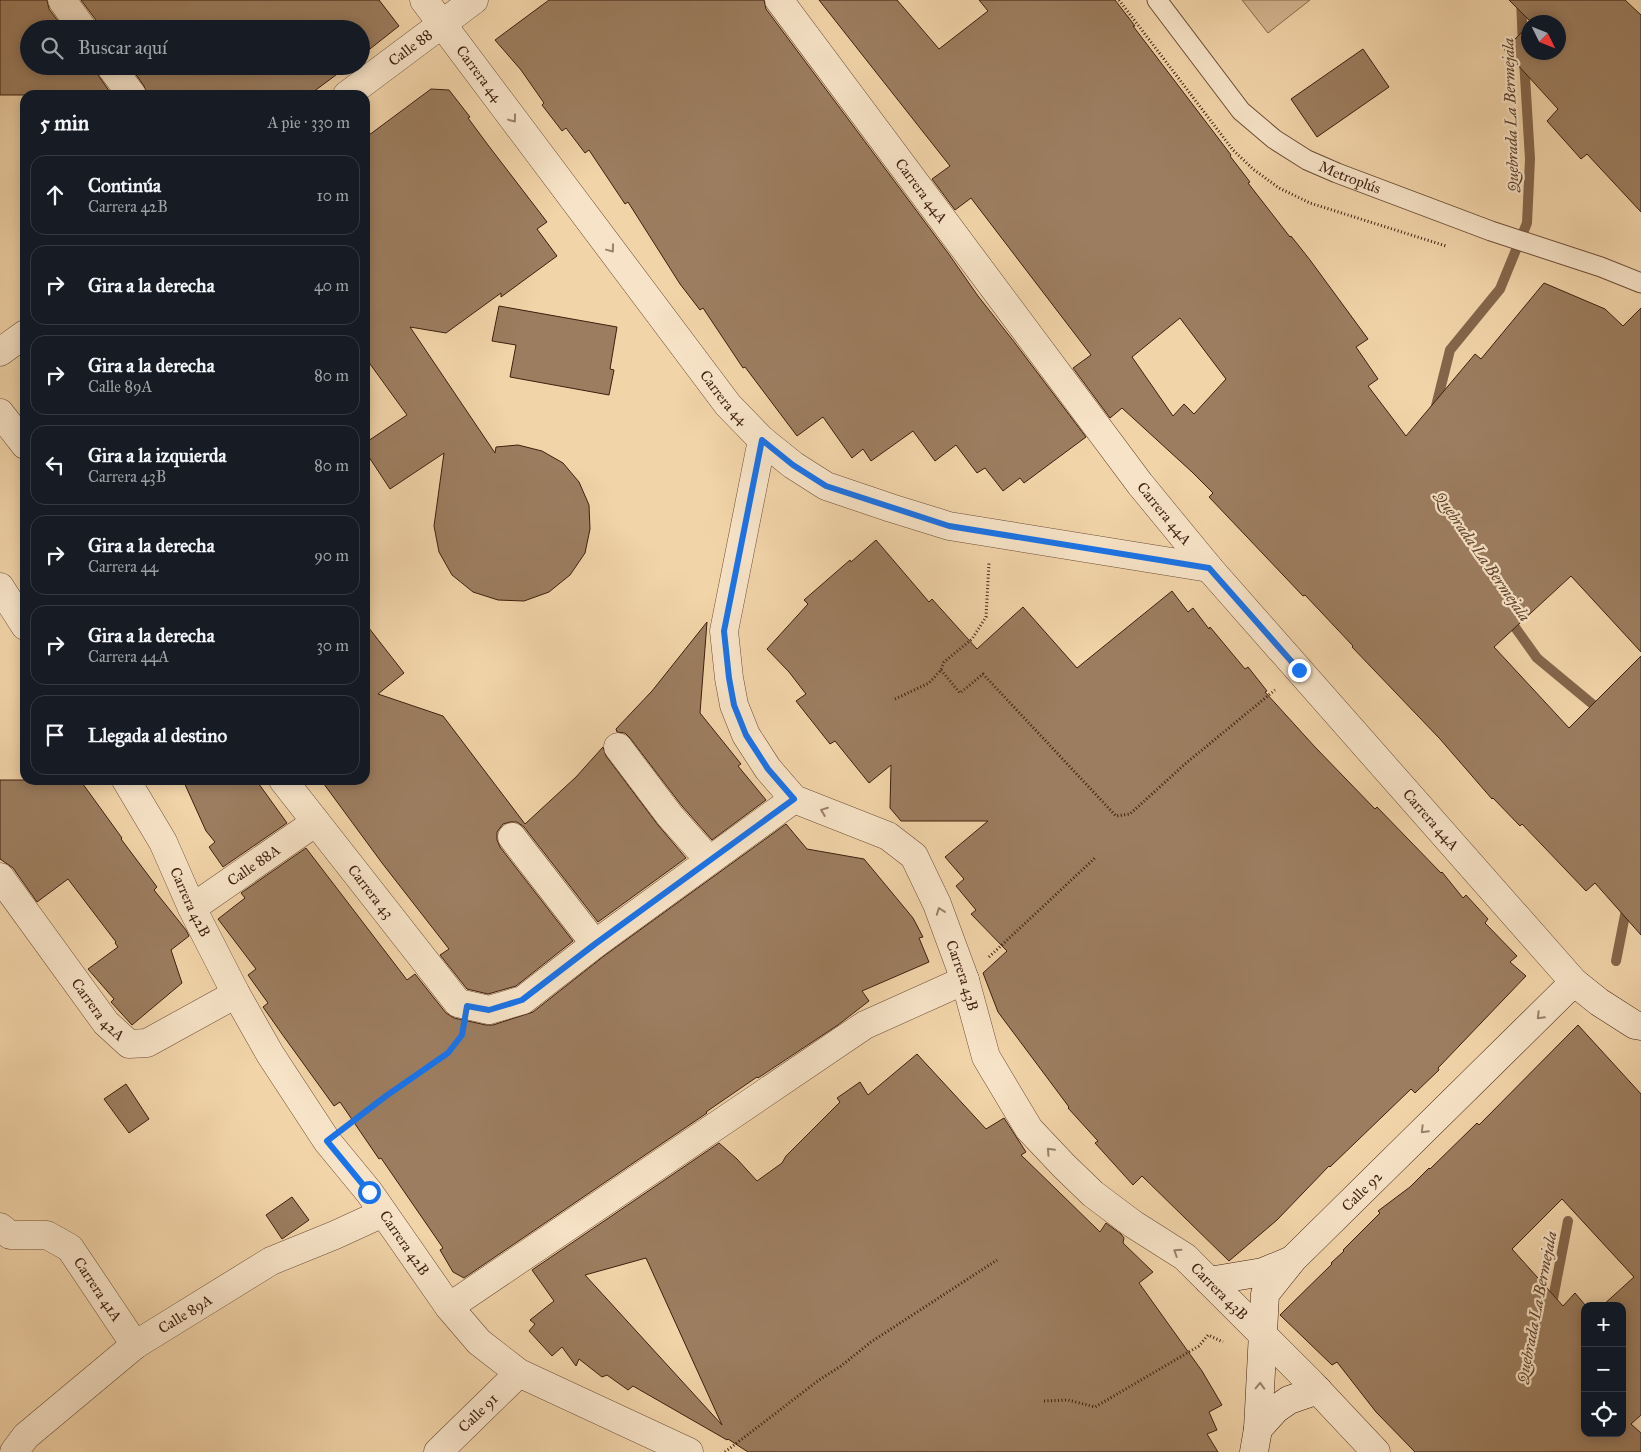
<!DOCTYPE html>
<html lang="es">
<meta charset="utf-8">
<style>
:root{--surface:#171b24;--page:#20242c;--text:#f1f3f6;--muted:#9ea1a6;--line:#363941}
body{margin:0;font-family:"IM FELL Great Primer",serif;background:var(--page);color:var(--text)}
.controls{position:absolute;right:15px;bottom:15px;display:grid;overflow:hidden;border-radius:10px;box-shadow:0 2px 12px #0003}
.controls button{width:45px;height:45px;display:grid;place-items:center;padding:0;border:0;border-bottom:1px solid var(--line);background:var(--surface);color:var(--text);font:25px sans-serif}
.compass{position:absolute;left:1521px;top:15px;width:45px;height:45px;border-radius:50%;background:var(--surface);box-shadow:0 2px 12px #0003;rotate:133deg}
.stop{position:absolute;width:15px;height:15px;margin:-11px;border:4px solid #1a73e8;border-radius:50%;background:#fff}
.stop.end{background:#1a73e8;border-color:#fff;box-shadow:0 1px 5px #0008}
.list{margin:0;padding:0;list-style:none}
h2{display:flex;justify-content:space-between;align-items:center;height:65px;margin:0;padding:0 20px;font-size:21px}
h2 small{font-size:16px;font-weight:400;color:var(--muted)}
.list li{display:grid;grid-template-columns:32px 1fr auto;gap:15px;align-items:center;box-sizing:border-box;height:80px;margin:0 10px 10px;padding:0 10px;border:1px solid var(--line);border-radius:15px}
.list b{display:block;font-size:19px;white-space:nowrap}
.list p{margin:0;font-size:16px;white-space:nowrap;color:var(--muted)}
.list em{font-size:16px;font-style:normal;color:var(--muted)}
.icon{flex:none;width:28px;height:28px;fill:none;stroke:currentColor;stroke-width:2;stroke-linecap:round;stroke-linejoin:round}
.map{position:relative;flex:none;width:1641px;height:1452px;overflow:hidden}
.search{position:absolute;background:var(--surface);box-shadow:0 2px 12px #0003;left:20px;top:20px;width:350px;height:55px;display:flex;align-items:center;gap:12px;box-sizing:border-box;padding:0 18px;border-radius:28px;color:var(--muted);font-size:19px}
.panel{position:absolute;background:var(--surface);box-shadow:0 2px 12px #0003;left:20px;top:90px;width:350px;height:695px;border-radius:15px}
.map>svg:first-child{display:block}
.green{fill:#d3b58f;stroke:#886a4e}
.lines{fill:none;stroke-linecap:round;stroke-linejoin:round}
.stream{stroke:#85664b;stroke-width:10}
.building{fill:#9c7d5f;stroke:#3e1f0e;fill-rule:evenodd}
.lane-casing{stroke:#6b4c35;stroke-width:21}
.street-casing{stroke:#6b4c35;stroke-width:29}
.secondary-casing{stroke:#3e1f0e;stroke-width:29}
.path{stroke:#3e1f0e;stroke-width:3;stroke-dasharray:1 2.5;stroke-linecap:butt}
.lane{stroke:#f7e3c7;stroke-width:19}
.street{stroke:#f7e3c7;stroke-width:28}
.secondary{stroke:#f7e3c7;stroke-width:28}
.oneway{stroke:#9a816a}
.route{stroke:#1a73e8;stroke-width:6}
.labels{text-anchor:middle;stroke-width:4.5;stroke-linejoin:round;paint-order:stroke}
.street-label{font-size:15px;fill:#3e1f0e;stroke:#f7e3c7}
.water-label{font-size:16px;font-style:italic;fill:#62432d;stroke:#f7e3c7}
</style>
<div class="map">
<svg width="1641" height="1452" viewBox="0 0 1641 1452">
<rect width="100%" height="100%" fill="#f2d4a9"/>
<filter id="stains"><feTurbulence type="fractalNoise" baseFrequency=".004" numOctaves="4"/><feColorMatrix values="0 0 0 0 .2 0 0 0 0 .09 0 0 0 0 .02 0 0 0 .5 -.17"/></filter>
<radialGradient id="worn" r=".72"><stop offset=".6" stop-color="#630" stop-opacity="0"/><stop offset="1" stop-color="#630" stop-opacity=".3"/></radialGradient>
<!-- green -->
<path class="green" d="M1242,0h68l-42,33z"/>
<g class="lines">
<!-- stream -->
<g class="stream">
<path d="M1521,0l2,45"/>
<path d="M1435,410l15,-60 50,-61 27,-66 3,-64 -6,-99"/>
<path d="M1507,616l30,42 65,54"/>
<path d="M1616,961l11,-56"/>
<path d="M1551,1309l17,-88"/>
</g>
</g>
<!-- building -->
<g class="building">
<path d="M0,0h47l2,9 15,20h-35v37h66l3,9 14,20h-112z"/>
<path d="M81,0h298l20,26 -38,30v-27h-263l-2,-9z"/>
<path d="M549,0h215l2,9 182,244 30,43 37,47 71,94 -62,46 -4,-5 -17,13 -18,-23 -8,5 -21,-28 -21,16 -22,-30 -42,30 -8,-12 -11,9 -29,-41 -26,19 -52,-69 -2,1 -40,-60 -3,2 -20,-26 -52,-82 -3,2 -36,-54 -4,3 -19,-25 -4,3 -20,-26 2,-2 -23,-33 -26,-30z"/>
<path d="M819,0h78l42,49 49,-38 -9,-11h136l20,26h-2l98,129 -1,1 20,26 -2,1 42,54 1,-1 19,24 58,79 -12,8 22,32 -10,7 38,50 69,-82 6,5 63,-76 61,26 18,17 18,-18v344l-70,-76 -77,71 75,81 72,-72v279l-46,-52 -9,8 -64,-67 -2,2 -27,-28 -1,1 -52,-60 -88,-92 1,-1 -48,-51 -2,1 -94,-99 4,-4 -21,-21 -70,-64 -12,10 -37,-50 18,-13 -120,-157 -16,12 -23,-31 18,-13zM1180,318l46,61 -32,35 -10,-10 -11,12 -41,-59z"/>
<path d="M1509,0h116l16,15v197l-54,-58 -6,5 -34,-38 11,-12 -54,-59 24,-24v26h30v-30h-27z"/>
<path d="M1363,49l26,38 -72,50 -26,-38z"/>
<path d="M130,66h218l-39,29h-162l-3,-9z"/>
<path d="M431,89l18,1 21,27 -2,1 20,27 59,77 -10,7 20,27 -56,41v-4l-55,40 -36,-6 85,126 1,-6 22,-2 24,6 21,12 16,19 10,23 1,24 -5,24 -15,22 -21,17 -25,9 -26,-1 -25,-8 -21,-17 -13,-23 -5,-26 10,-73 -54,36 -25,-38v-8l42,-28 -42,-58v-219z"/>
<path d="M499,306l118,21 -7,42 4,1 -5,25 -99,-18 6,-32 -24,-4z"/>
<path d="M876,540l53,62 3,-3 45,50 46,-42 54,61 95,-77 16,21 5,-4 16,21 1,-2 35,42 3,-2 19,24 -2,1 50,55 60,62 2,-2 64,66 1,-1 21,26 3,-3 22,24 -3,4 32,33 -7,6 16,14 -88,92 1,2 -24,23 -4,-4 -81,78 -1,-1 -52,54 -48,41 -87,-85 -9,9 -38,-42 3,-2 -30,-33 1,-1 -71,-95 -15,-39 24,-22 -36,-37 5,-4 -20,-24 8,-7 -19,-22 43,-36h-87l-11,-13 1,-43 -22,18 -34,-42 -5,3 -34,-43 10,-7 -17,-22 -22,-23 41,-45 -4,-4 46,-40 1,2z"/>
<path d="M707,622l-7,91 41,51 -3,2 28,34 -54,40 -30,-34 -52,-68 -5,-5 -8,-1 -1,-3 36,-38z"/>
<path d="M365,623l39,50 -26,21 65,22 82,108 51,-47 27,-30 3,9 52,69 28,33 -88,64 -74,-95 -7,-5h-7l-7,2 -6,8v8l3,7 73,94 -57,45 -28,8 -21,-5 -27,-34 9,-6 -67,-86 -61,-83h44z"/>
<path d="M0,780h80l42,58 -1,1 36,48 -3,3 32,40 3,6 -18,14 11,33 -50,42 -21,-23 3,-3 -26,-30 30,-22 -3,-4 1,-1 -48,-63 -31,23 -24,-34 -13,-9z"/>
<path d="M183,780h73l31,43 -64,44 -14,-20 6,-5 -9,-11z"/>
<path d="M786,824l21,25 57,10 49,59 10,19 -4,1 10,24 -67,29 7,10 -31,24 -80,53 -1,-1 -51,35 1,1 -243,165 -11,-6 -13,-22 3,-2 -62,-90 -2,1 -39,-57 -6,4 -52,-72 -19,-27 5,-4 -20,-28 8,-6 -38,-50 27,-21 -4,-5 65,-45 101,132 8,-6 31,39 8,5 32,7h7l40,-13 71,-56z"/>
<path d="M1578,1025l63,69v321l-10,9 10,9v19h-226l-39,-40 -39,-50 -5,3 -52,-50 52,-51 -1,-1 13,-12 -1,-1 37,-37 -2,-2 32,-24 19,-19 1,1 47,-46 2,2zM1562,1199l72,78 -32,29h20v127h-37v-127h1l-11,-13 -12,13 -51,-57z"/>
<path d="M917,1054l69,75 18,-11 22,34 -5,3 79,77 6,-9 15,11 3,4 -1,5 30,29 -14,11 63,88 20,34 -13,7 8,18 -10,4 11,18h-470l-20,-13 -1,1 -94,-54 -5,4 -21,-15 -5,2 -23,-18 -3,7 -14,-19 -10,9 -23,-25 6,-7 -5,-4 24,-19 -22,-31 187,-127 18,16 20,22 25,-18 4,-7 54,-54 -3,-4 23,-16 8,13zM646,1258l76,167 -137,-150z"/>
<path d="M126,1084l23,35 -20,14 -25,-34z"/>
<path d="M292,1197l17,23 -27,19 -16,-24z"/>
</g>
<g class="lines">
<!-- lane casing -->
<g class="lane-casing">
<g id="lane">
<path id="s1" d="M1157,0l84,111 33,28 33,21 30,13 154,58 110,36 40,16"/>
</g>
</g>
<!-- street casing -->
<g class="street-casing">
<g id="street">
<path d="M62,0l21,29"/>
<path id="s2" d="M424,0l304,405 34,35 31,25 33,21 65,22 58,18 260,42"/>
<path id="s3" d="M779,0l361,484 69,84 365,414"/>
<path d="M110,66l22,29"/>
<path id="s4" d="M347,95l127,-95"/>
<path d="M0,352l25,-18"/>
<path d="M0,413l25,32"/>
<path id="s5" d="M762,440l-38,191 5,47 5,27 12,30 22,34 26,30 94,37 26,20 23,48 28,76 21,77 43,72 35,37 29,28 40,30 52,33 126,126 65,69"/>
<path d="M0,587l25,39"/>
<path d="M618,747l52,69 39,44"/>
<path id="s6" d="M126,780l37,62 29,66 44,86 34,60 57,87 42,51 80,115 30,35 40,31 170,79"/>
<path id="s7" d="M283,780l175,223 31,7 34,-10 72,-56 199,-145"/>
<path d="M512,837l83,107"/>
<path id="s8" d="M0,877l106,146 23,21 18,-1 89,-49"/>
<path id="s9" d="M192,908l124,-86"/>
<path id="s10" d="M0,1227l10,8h37l23,13 65,97"/>
<path d="M449,1307l416,-282 100,-45"/>
<path id="s11" d="M14,1452l12,-16 109,-91 136,-84 64,-26 48,-22"/>
<path id="s12" d="M438,1452l81,-79"/>
</g>
</g>
<!-- secondary casing -->
<g class="secondary-casing">
<g id="secondary">
<path d="M1209,1281l54,-9 29,-12"/>
<path d="M1258,1429l18,-20 13,-9 29,-10"/>
<path id="s13" d="M1254,1452l4,-23 7,-135 28,-35 281,-277 25,20 36,23 6,1"/>
</g>
</g>
<!-- path -->
<g class="path">
<path d="M1119,0l114,150 20,19 26,19 31,15 136,43"/>
<path d="M941,670l19,23 23,-19 133,142 14,-2 55,-50 90,-74"/>
<path d="M895,699l34,-16 12,-13 3,-8 28,-23 14,-22 3,-54"/>
<path d="M989,957l107,-100"/>
<path d="M351,1122l35,-26 61,-43 15,-18"/>
<path d="M1044,1401l24,-1 27,7 104,-61 9,-11 15,7"/>
<path d="M725,1452l94,-72 22,-14 30,-24 126,-82"/>
</g>
<!-- lane -->
<use href="#lane" class="lane"/>
<!-- street -->
<use href="#street" class="street"/>
<!-- secondary -->
<use href="#secondary" class="secondary"/>
</g>
<!-- one-way arrows -->
<defs><path id="oneway-chevron" d="M-2-3.5L2.5 0L-2 3.5" fill="none" stroke-width="1.6" stroke-linecap="round" stroke-linejoin="round" transform="scale(1.25)"/></defs>
<g class="oneway">
<use href="#oneway-chevron" transform="translate(513 119) rotate(53)"/>
<use href="#oneway-chevron" transform="translate(611 249) rotate(53)"/>
<use href="#oneway-chevron" transform="translate(824 811) rotate(-159)"/>
<use href="#oneway-chevron" transform="translate(940 911) rotate(-110)"/>
<use href="#oneway-chevron" transform="translate(1540 1016) rotate(135)"/>
<use href="#oneway-chevron" transform="translate(1424 1130) rotate(135)"/>
<use href="#oneway-chevron" transform="translate(1050 1151) rotate(-133)"/>
<use href="#oneway-chevron" transform="translate(1177 1252) rotate(-147)"/>
<use href="#oneway-chevron" transform="translate(1260 1386) rotate(-88)"/>
</g>
<g class="lines">
<!-- route -->
<path class="route" d="M369,1192l-42,-51 59,-45 62,-43 14,-18 5,-29 22,4 33,-10 73,-56 199,-145 -26,-30 -22,-34 -12,-30 -5,-27 -5,-47 38,-191 31,25 33,21 123,40 260,42 90,102"/>
</g>
<g class="labels">
<!-- street labels -->
<g class="street-label">
<text dy="5" stroke="none"><textPath href="#s4" startOffset="79">Calle 88</textPath></text>
<text dy="5" stroke="none"><textPath href="#s2" startOffset="92">Carrera 44</textPath></text>
<text dy="5" stroke="none"><textPath href="#s1" startOffset="268">Metroplús</textPath></text>
<text dy="5" stroke="none"><textPath href="#s3" startOffset="238">Carrera 44A</textPath></text>
<text dy="5" stroke="none"><textPath href="#s2" startOffset="498">Carrera 44</textPath></text>
<text dy="5" stroke="none"><textPath href="#s3" startOffset="642">Carrera 44A</textPath></text>
<text dy="5" stroke="none"><textPath href="#s3" startOffset="1048">Carrera 44A</textPath></text>
<text dy="5" stroke="none"><textPath href="#s9" startOffset="75">Calle 88A</textPath></text>
<text dy="5" stroke="none"><textPath href="#s7" startOffset="142">Carrera 43</textPath></text>
<text dy="5" stroke="none"><textPath href="#s6" startOffset="138">Carrera 42B</textPath></text>
<text dy="5" stroke="none"><textPath href="#s5" startOffset="645">Carrera 43B</textPath></text>
<text dy="5" stroke="none"><textPath href="#s8" startOffset="165">Carrera 42A</textPath></text>
<text dy="5" stroke="none"><textPath href="#s13" startOffset="300">Calle 92</textPath></text>
<text dy="5" stroke="none"><textPath href="#s6" startOffset="542">Carrera 42B</textPath></text>
<text dy="5" stroke="none"><textPath href="#s10" startOffset="126">Carrera 41A</textPath></text>
<text dy="5" stroke="none"><textPath href="#s5" startOffset="1065">Carrera 43B</textPath></text>
<text dy="5" stroke="none"><textPath href="#s11" startOffset="221">Calle 89A</textPath></text>
<text dy="5" stroke="none"><textPath href="#s12" startOffset="56">Calle 91</textPath></text>
</g>
<!-- water labels -->
<g class="water-label">
<text transform="translate(1510 115) rotate(-92)" y="6">Quebrada La Bermejala</text>
<text transform="translate(1483 556) rotate(55)" y="6">Quebrada La Bermejala</text>
<text transform="translate(1536 1307) rotate(-79)" y="6">Quebrada La Bermejala</text>
</g>
</g>
<rect width="100%" height="100%" filter="url(#stains)"/>
<rect width="100%" height="100%" fill="url(#worn)"/>
</svg>
<div class="controls">
<button>+</button>
<button>−</button>
<button><svg class="icon" aria-label="locate" viewBox="0 0 24 24"><circle cx="12" cy="12" r="6"/><path d="M12 2v4M12 18v4M2 12h4M18 12h4"/></svg></button>
</div>
<svg class="compass" viewBox="-18 -18 36 36"><path d="M0-13l5 13h-10z" fill="#e53935"/><path d="M0 13l5-13h-10z" fill="#9ea1a6"/></svg>
<div class="stop" style="left:369px;top:1192px"></div>
<div class="stop end" style="left:1299px;top:670px"></div>
<div class="search"><svg class="icon" aria-label="search" viewBox="0 0 24 24"><circle cx="10" cy="10" r="6"/><path d="M15 15l6 6"/></svg>Buscar aquí</div>
<section class="panel">
<h2>5 min<small>A pie · 330 m</small></h2>
<ul class="list">
<li><svg class="icon" aria-label="ahead" viewBox="0 0 24 24"><path d="M12 20V5M6 11l6-6 6 6"/></svg><div><b>Continúa</b><p>Carrera 42B</p></div><em>10 m</em></li>
<li><svg class="icon" aria-label="right" viewBox="0 0 24 24"><path d="M7 20v-9h11M14 6l5 5-5 5"/></svg><div><b>Gira a la derecha</b></div><em>40 m</em></li>
<li><svg class="icon" aria-label="right" viewBox="0 0 24 24"><path d="M7 20v-9h11M14 6l5 5-5 5"/></svg><div><b>Gira a la derecha</b><p>Calle 89A</p></div><em>80 m</em></li>
<li><svg class="icon" aria-label="left" viewBox="0 0 24 24"><path d="M17 20v-9H6M10 6l-5 5 5 5"/></svg><div><b>Gira a la izquierda</b><p>Carrera 43B</p></div><em>80 m</em></li>
<li><svg class="icon" aria-label="right" viewBox="0 0 24 24"><path d="M7 20v-9h11M14 6l5 5-5 5"/></svg><div><b>Gira a la derecha</b><p>Carrera 44</p></div><em>90 m</em></li>
<li><svg class="icon" aria-label="right" viewBox="0 0 24 24"><path d="M7 20v-9h11M14 6l5 5-5 5"/></svg><div><b>Gira a la derecha</b><p>Carrera 44A</p></div><em>30 m</em></li>
<li><svg class="icon" aria-label="arrive" viewBox="0 0 24 24"><path d="M6 21V4h12l-3 4 3 4H6"/></svg><div><b>Llegada al destino</b></div></li>
</ul>
</section>
</div>
